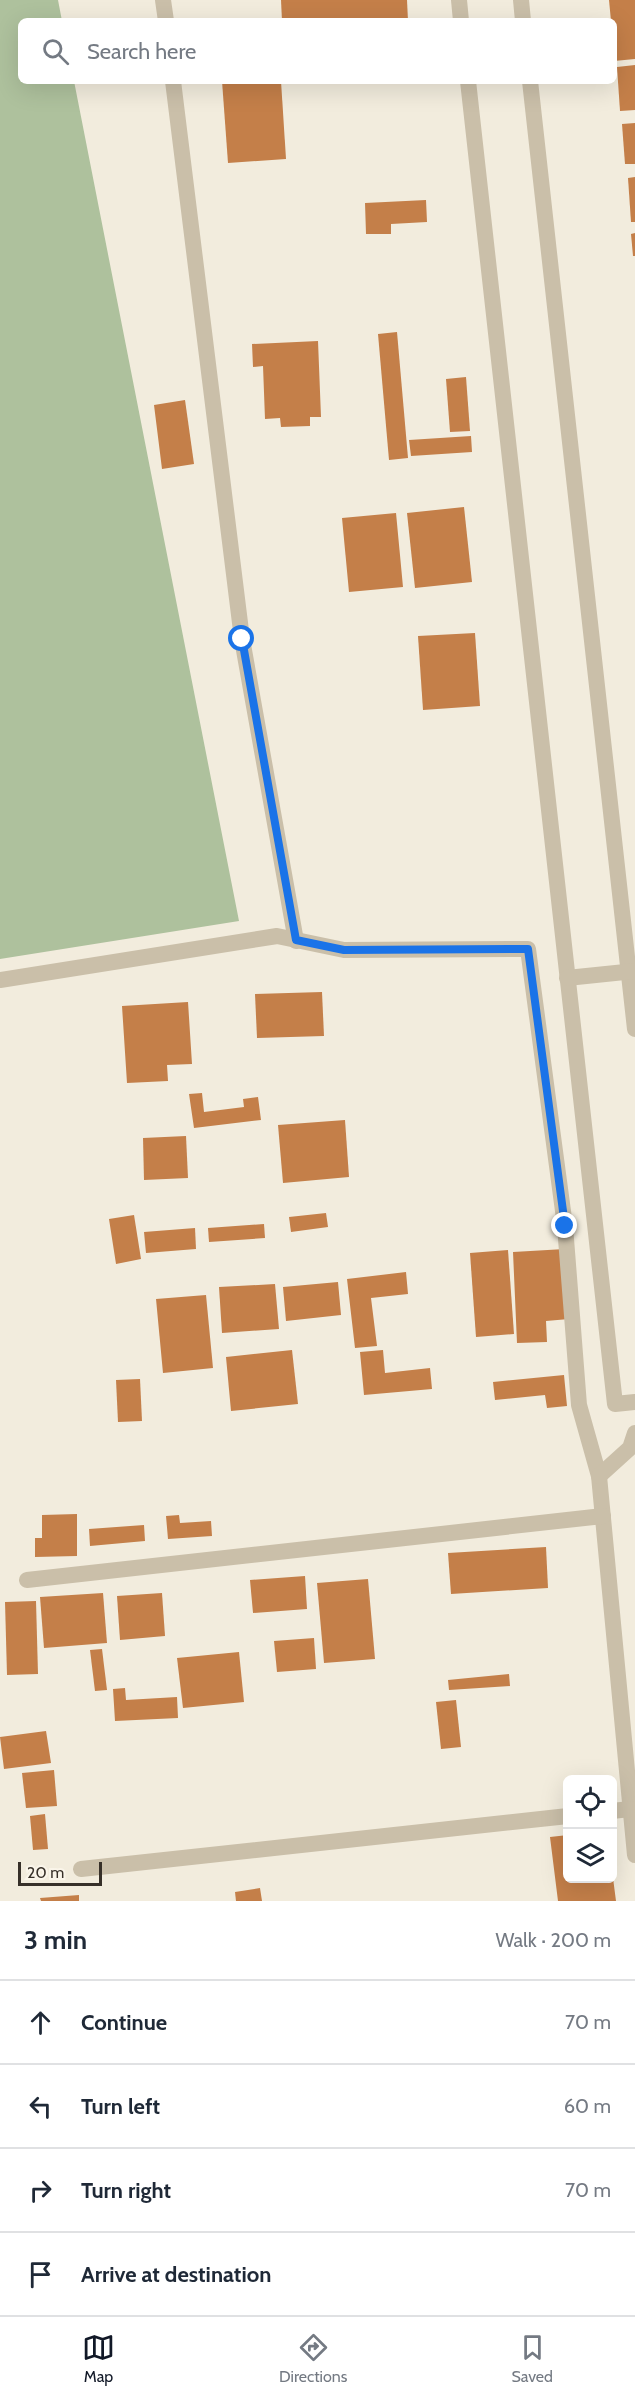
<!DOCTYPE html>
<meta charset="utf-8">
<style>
:root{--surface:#fff;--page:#f6f6f7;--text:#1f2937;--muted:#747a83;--line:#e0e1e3;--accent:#111827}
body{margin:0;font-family:Cabin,sans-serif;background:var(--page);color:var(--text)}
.controls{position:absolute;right:18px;bottom:18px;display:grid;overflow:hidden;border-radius:9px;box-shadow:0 6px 24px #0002}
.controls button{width:54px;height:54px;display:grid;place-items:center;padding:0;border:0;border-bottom:2px solid var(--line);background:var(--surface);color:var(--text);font:30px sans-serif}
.scale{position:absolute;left:18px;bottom:15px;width:84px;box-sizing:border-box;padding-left:6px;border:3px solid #373029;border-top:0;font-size:16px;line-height:21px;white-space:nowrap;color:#373029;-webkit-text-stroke:4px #faf5ea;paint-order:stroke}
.stop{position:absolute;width:18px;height:18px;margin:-14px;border:4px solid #1a73e8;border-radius:50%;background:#fff}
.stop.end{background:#1a73e8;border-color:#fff;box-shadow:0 2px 6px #0008}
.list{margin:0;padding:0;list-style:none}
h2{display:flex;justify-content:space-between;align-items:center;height:78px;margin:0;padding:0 24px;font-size:26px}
h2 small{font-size:20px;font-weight:400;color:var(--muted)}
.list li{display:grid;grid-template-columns:39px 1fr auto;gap:18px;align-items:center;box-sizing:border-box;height:84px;padding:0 24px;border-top:2px solid var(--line)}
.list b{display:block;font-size:22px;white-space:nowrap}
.list em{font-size:20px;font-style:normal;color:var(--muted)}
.icon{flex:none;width:33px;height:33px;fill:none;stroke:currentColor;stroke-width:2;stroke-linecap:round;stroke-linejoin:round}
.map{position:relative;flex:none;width:635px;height:1901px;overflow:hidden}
.search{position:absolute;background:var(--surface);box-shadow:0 6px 24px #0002;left:18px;right:18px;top:18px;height:66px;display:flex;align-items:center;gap:15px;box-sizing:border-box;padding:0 21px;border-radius:9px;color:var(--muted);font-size:22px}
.sheet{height:414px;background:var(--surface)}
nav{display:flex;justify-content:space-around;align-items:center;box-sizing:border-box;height:84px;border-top:2px solid var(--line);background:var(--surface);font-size:16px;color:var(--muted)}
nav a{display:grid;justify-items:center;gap:3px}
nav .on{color:var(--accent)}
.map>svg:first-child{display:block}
.green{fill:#aec19d}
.building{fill:#c47f49}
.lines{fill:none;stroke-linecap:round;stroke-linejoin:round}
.minor{stroke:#cabfa9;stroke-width:16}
.route{stroke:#1a73e8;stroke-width:8}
</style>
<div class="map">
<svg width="635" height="1901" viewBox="0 0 635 1901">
<rect width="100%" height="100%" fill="#f2ecdd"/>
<!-- green -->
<path class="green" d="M0,0h58l4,21h-41v60h53l165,840 -239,38z"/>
<!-- building -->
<g class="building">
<path d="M281,0h126l1,21h-126z"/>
<path d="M609,0h26v59l-21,2v-40h-3z"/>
<path d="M635,65v45l-15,1 -3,-44z"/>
<path d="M222,81h59l5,78 -58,4z"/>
<path d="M635,123v41h-10l-3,-40z"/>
<path d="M635,177v45h-4l-3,-44z"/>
<path d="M426,200l1,22 -36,2v10h-25l-1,-31z"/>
<path d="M635,233v23h-2l-2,-22z"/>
<path d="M397,332l11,126 -19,2 -11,-126z"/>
<path d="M318,341l3,76h-11v9l-29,1 -1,-9 -15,1 -2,-53 -10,1 -1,-23z"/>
<path d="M466,377l4,54 -20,1 -4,-53z"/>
<path d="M185,400l9,64 -32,5 -8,-64z"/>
<path d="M471,436l1,16 -61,4 -2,-16z"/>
<path d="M464,507l8,75 -57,6 -8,-75z"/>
<path d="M396,513l7,74 -54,5 -7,-74z"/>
<path d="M475,633l5,73 -57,4 -5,-74z"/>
<path d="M322,992l2,44 -67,2 -2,-44z"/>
<path d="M188,1002l4,62 -25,1 1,16 -41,2 -5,-77z"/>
<path d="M202,1093l2,19 40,-5 -1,-8 15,-2 3,23 -67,8 -5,-34z"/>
<path d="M345,1120l4,57 -66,6 -5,-58z"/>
<path d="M186,1136l2,42 -44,2 -1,-42z"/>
<path d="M326,1213l2,14 -37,5 -2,-15z"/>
<path d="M134,1215l7,44 -25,5 -7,-45z"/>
<path d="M264,1224l1,14 -56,4 -1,-14z"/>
<path d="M195,1228l1,21 -50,4 -2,-21z"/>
<path d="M565,1249l4,70 -23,2 1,21 -30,1 -4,-91z"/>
<path d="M508,1250l6,84 -38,3 -6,-84z"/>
<path d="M406,1272l2,22 -37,4 6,48 -22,2 -8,-69z"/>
<path d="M338,1282l3,33 -55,6 -3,-34z"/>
<path d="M275,1284l4,45 -57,4 -3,-46z"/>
<path d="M206,1295l7,73 -50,5 -7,-74z"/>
<path d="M292,1350l6,54 -67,7 -5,-54z"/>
<path d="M383,1350l2,23 45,-5 2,21 -68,6 -4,-43z"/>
<path d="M564,1375l3,31 -20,2 -2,-13 -50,5 -2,-18z"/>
<path d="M140,1379l2,42 -24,1 -2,-42z"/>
<path d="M77,1514v42l-42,1v-19h7v-23z"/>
<path d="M179,1515l1,8 31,-2 1,15 -44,3 -2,-23z"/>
<path d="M144,1525l1,16 -55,5 -1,-17z"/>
<path d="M546,1547l2,41 -97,6 -3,-41z"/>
<path d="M305,1576l2,33 -54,4 -3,-33z"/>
<path d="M368,1579l7,80 -51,4 -7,-80z"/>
<path d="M103,1593l4,50 -63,5 -4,-51z"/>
<path d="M162,1593l3,43 -45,4 -3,-44z"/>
<path d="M36,1601l2,73 -31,1 -2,-73z"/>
<path d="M314,1638l2,31 -39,3 -3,-31z"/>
<path d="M102,1649l5,41 -12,1 -5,-41z"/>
<path d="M239,1652l5,50 -61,6 -6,-50z"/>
<path d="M509,1674l1,12 -61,4 -1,-10z"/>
<path d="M125,1688l1,12 51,-3 1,21 -63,3 -2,-32z"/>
<path d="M456,1700l5,47 -20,2 -5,-47z"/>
<path d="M46,1731l5,32 -47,6 -4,-32z"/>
<path d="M54,1770l3,36 -31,2 -4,-35z"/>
<path d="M45,1814l3,35 -15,1 -3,-34z"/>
<path d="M568,1835v43h45l3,23h-58l-8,-64z"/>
<path d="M260,1888l2,13h-26l-1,-9z"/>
<path d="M79,1895v6h-38l-1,-3z"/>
</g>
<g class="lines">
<!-- minor -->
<g class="minor">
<path d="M163,0l3,21"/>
<path d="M459,0l2,21"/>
<path d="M521,0l2,21"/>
<path d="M173,81l69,558 54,302"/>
<path d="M468,81l147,1323 20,-2"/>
<path d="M530,81l105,948"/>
<path d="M567,978l68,-7"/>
<path d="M0,980l277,-44 67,14 184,-1 37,277 14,179 20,71 36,379"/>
<path d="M599,1476l31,-28 5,-15"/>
<path d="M27,1580l576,-64"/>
<path d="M612,1811l18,-2"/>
<path d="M81,1869l487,-53"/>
</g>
</g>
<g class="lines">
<!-- route -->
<path class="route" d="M242,639l54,301 48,10 184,-1 37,277"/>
</g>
</svg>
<div class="controls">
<button><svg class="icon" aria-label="locate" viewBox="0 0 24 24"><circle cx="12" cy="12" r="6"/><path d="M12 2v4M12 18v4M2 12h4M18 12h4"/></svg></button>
<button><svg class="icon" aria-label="layers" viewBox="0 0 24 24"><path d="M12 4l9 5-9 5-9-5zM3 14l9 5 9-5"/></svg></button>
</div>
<div class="scale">20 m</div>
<div class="stop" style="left:242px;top:639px"></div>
<div class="stop end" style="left:565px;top:1226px"></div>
<div class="search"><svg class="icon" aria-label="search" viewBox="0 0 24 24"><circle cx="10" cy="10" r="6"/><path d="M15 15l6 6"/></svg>Search here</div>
</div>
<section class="sheet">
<h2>3 min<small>Walk · 200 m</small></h2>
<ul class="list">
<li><svg class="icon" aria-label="ahead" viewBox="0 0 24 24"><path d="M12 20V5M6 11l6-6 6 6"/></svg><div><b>Continue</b></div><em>70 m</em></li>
<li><svg class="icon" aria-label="left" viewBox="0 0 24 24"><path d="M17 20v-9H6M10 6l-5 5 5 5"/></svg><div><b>Turn left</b></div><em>60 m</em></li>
<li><svg class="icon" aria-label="right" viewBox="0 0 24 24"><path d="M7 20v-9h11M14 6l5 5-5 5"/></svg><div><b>Turn right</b></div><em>70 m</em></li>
<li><svg class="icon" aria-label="arrive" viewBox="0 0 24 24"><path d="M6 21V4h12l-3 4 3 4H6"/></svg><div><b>Arrive at destination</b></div></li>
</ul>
</section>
<nav>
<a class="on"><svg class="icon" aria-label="map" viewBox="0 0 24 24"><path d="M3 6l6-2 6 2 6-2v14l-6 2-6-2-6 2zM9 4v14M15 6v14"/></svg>Map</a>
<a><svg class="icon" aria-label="directions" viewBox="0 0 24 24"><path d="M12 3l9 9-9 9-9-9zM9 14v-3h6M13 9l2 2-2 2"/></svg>Directions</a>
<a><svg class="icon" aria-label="saved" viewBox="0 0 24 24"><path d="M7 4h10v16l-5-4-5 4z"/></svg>Saved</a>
</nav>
